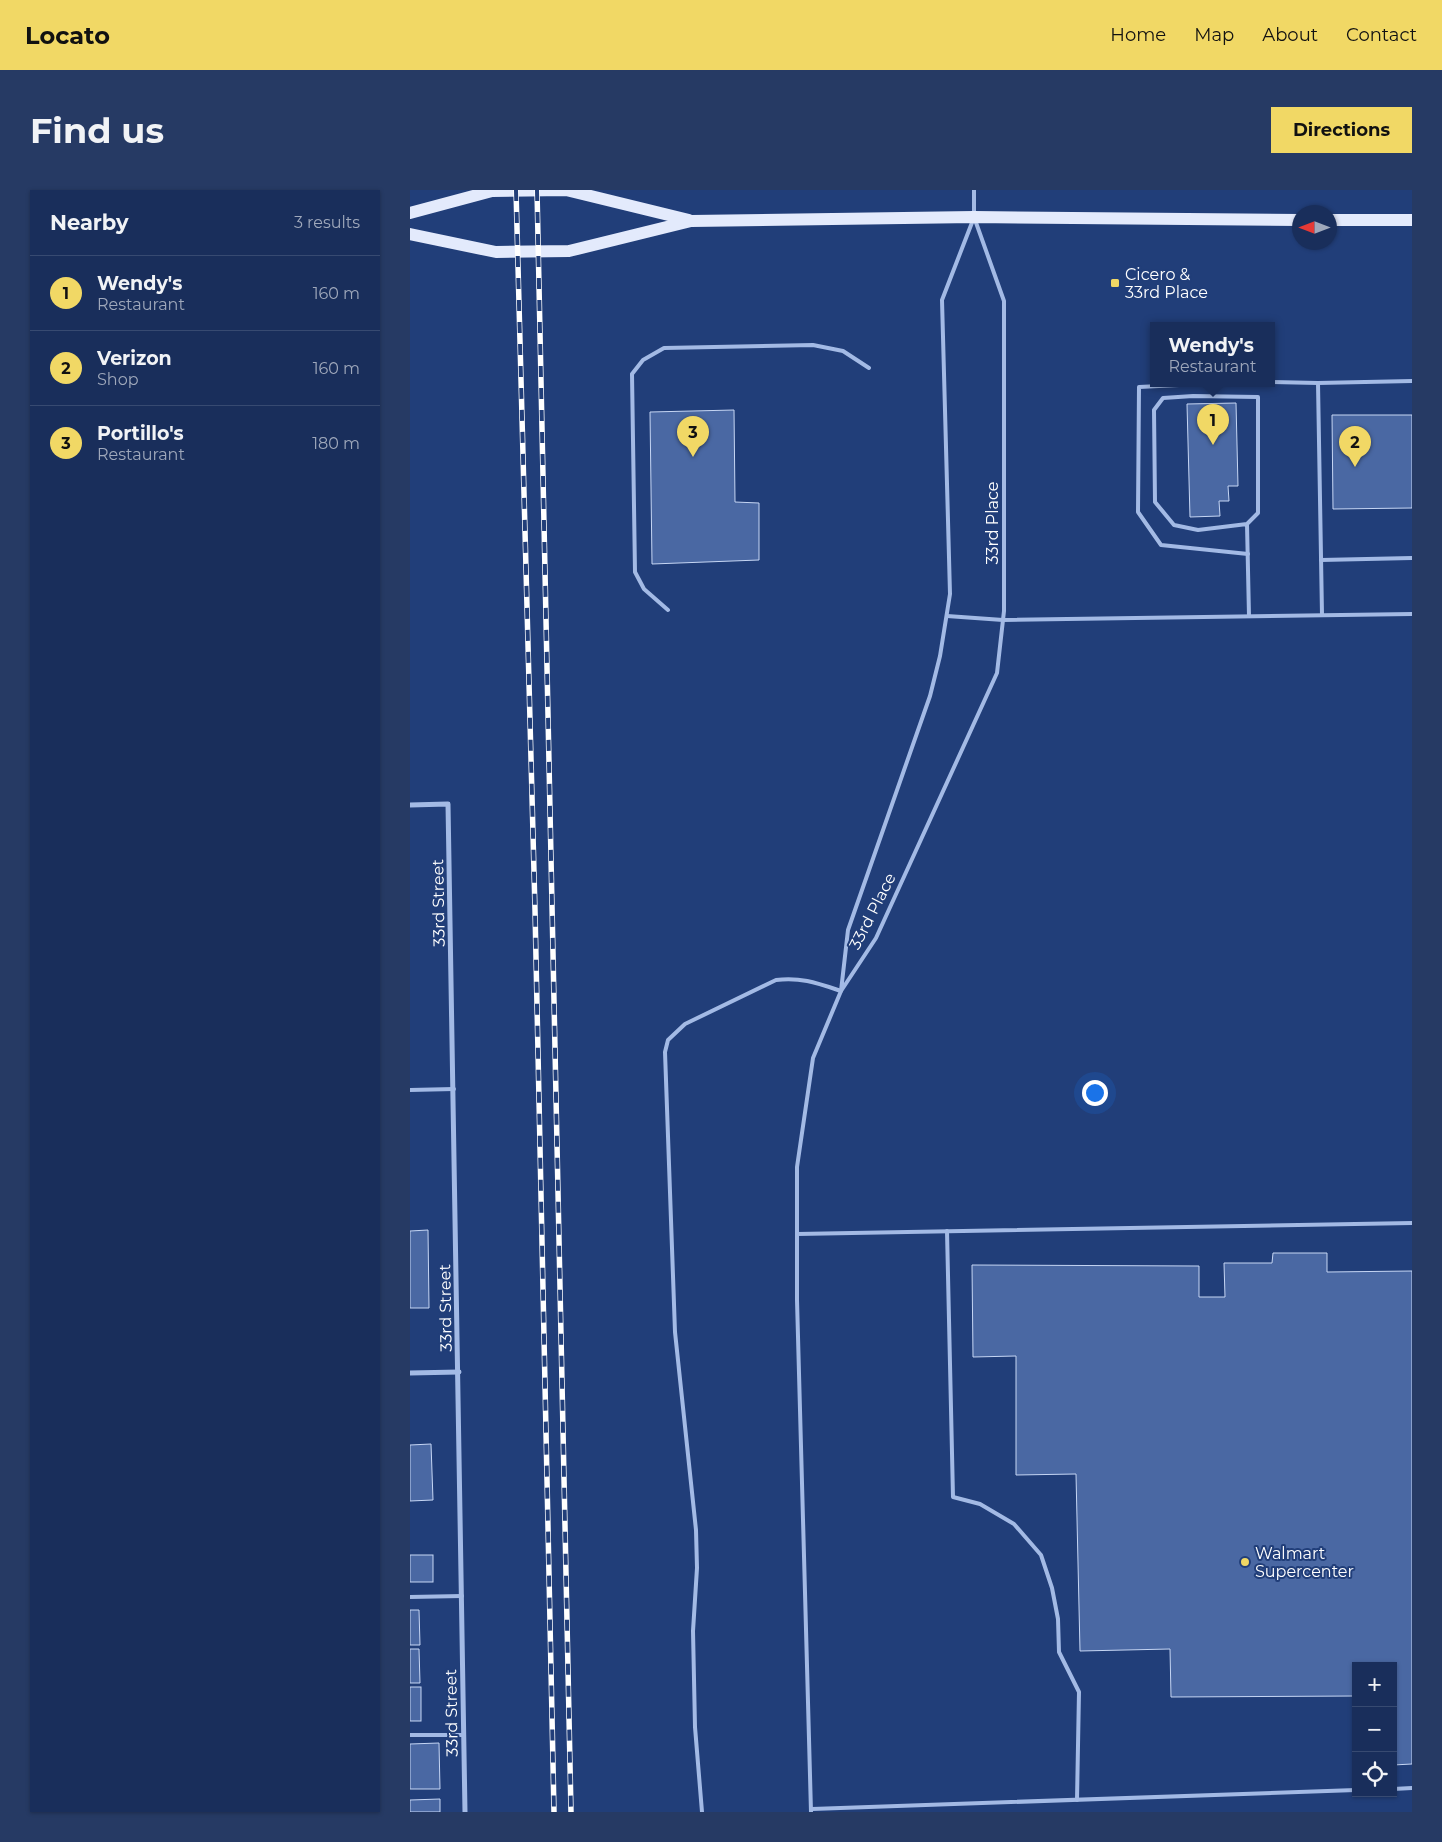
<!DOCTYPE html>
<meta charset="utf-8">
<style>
:root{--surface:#192e5b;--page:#263a64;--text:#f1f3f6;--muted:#9fa8bb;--line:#374a71;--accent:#f1d865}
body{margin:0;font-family:Montserrat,sans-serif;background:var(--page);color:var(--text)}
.controls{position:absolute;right:15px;bottom:15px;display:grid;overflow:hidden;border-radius:0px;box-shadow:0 1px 4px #0004}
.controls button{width:45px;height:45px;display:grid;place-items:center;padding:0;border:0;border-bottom:1px solid var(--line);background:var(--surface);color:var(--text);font:25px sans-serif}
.compass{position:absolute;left:882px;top:15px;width:45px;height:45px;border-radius:50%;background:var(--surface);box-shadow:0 1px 4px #0004;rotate:270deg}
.you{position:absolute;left:684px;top:902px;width:18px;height:18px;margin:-12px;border:4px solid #fff;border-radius:50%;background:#1a73e8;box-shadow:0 0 0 8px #1a73e833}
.badge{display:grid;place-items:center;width:32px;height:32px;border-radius:50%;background:var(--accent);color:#111;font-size:16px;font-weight:700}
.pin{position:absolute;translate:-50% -41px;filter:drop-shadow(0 1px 2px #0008)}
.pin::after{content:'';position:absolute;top:26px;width:18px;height:15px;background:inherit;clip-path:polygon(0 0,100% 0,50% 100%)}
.popup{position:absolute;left:740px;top:132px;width:125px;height:65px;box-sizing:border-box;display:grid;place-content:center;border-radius:0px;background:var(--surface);filter:drop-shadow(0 1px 4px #0005);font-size:16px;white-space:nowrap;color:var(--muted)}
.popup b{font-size:19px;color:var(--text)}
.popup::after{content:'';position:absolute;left:50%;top:100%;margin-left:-10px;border:10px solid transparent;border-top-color:var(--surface)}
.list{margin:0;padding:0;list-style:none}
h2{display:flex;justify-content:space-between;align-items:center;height:65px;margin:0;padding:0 20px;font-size:21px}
h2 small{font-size:16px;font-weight:400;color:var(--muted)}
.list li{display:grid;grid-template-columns:32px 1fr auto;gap:15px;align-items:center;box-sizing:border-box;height:75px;padding:0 20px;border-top:1px solid var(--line)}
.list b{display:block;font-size:19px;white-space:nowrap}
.list p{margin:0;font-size:16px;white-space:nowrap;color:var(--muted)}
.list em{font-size:16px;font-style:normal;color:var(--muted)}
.icon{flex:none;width:28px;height:28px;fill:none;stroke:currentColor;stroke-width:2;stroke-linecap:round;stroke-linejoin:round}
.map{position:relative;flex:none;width:1002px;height:1622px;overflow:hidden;border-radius:0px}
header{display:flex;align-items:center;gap:30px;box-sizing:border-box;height:70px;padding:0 25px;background:var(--accent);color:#111}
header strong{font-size:24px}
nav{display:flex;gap:28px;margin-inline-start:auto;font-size:18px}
.intro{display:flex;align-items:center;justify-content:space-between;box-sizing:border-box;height:120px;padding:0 30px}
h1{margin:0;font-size:35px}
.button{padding:12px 22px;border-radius:0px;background:var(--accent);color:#111;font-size:18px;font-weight:700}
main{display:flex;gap:30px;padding:0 30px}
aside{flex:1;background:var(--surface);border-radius:0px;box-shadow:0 1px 4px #0004}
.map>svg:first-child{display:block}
.building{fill:#4a68a3;stroke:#c6d6f4}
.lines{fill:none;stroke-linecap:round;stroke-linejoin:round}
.lane{stroke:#a3bae5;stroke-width:4}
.street{stroke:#a3bae5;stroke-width:5}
.primary{stroke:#e3eafc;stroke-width:12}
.rail-casing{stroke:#fff;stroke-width:5.5}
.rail{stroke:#213e79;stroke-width:4;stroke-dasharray:11;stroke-linecap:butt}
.poi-dot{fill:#f1d865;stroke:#213e79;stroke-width:2}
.labels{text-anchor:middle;stroke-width:4;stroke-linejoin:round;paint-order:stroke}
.poi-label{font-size:16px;fill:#fff;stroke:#213e79;text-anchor:start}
.street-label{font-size:16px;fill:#fff;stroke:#213e79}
</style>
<header>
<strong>Locato</strong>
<nav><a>Home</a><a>Map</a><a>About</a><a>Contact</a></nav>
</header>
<div class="intro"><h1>Find us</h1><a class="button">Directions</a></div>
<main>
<aside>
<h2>Nearby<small>3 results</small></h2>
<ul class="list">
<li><span class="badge">1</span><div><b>Wendy's</b><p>Restaurant</p></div><em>160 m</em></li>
<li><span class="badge">2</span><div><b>Verizon</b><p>Shop</p></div><em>160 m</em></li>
<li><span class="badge">3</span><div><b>Portillo's</b><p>Restaurant</p></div><em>180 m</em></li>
</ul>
</aside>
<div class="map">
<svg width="1002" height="1622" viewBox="0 0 1002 1622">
<rect width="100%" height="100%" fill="#213e79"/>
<!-- building -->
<g class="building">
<path d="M826,213l2,83h-10l1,15h-10l1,15 -30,1 -3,-113z"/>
<path d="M324,220l1,92 24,1v57l-107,4 -2,-152z"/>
<path d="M922,225h80v93l-79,1z"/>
<path d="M18,1040l1,78h-19v-77z"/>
<path d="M863,1063h54v19l85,-1v493l-19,1v-99h-37v30l-185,1 -1,-48 -90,2 -4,-177 -60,1v-119l-43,1 -1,-92 227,1v31h26l-1,-34h48z"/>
<path d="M21,1254l2,56 -23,1v-56z"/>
<rect x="0" y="1365" width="23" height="27"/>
<path d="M0,1420h9l1,35h-10z"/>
<path d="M0,1459h9l1,34h-10z"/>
<rect x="0" y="1497" width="11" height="34"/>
<path d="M29,1553l1,46h-30v-45z"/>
<path d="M30,1609v13h-30v-12z"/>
</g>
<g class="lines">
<!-- lane -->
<g class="lane">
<path d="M563,30l-31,80 8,294 -10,62 -10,40 -82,234 -7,61 35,-53 121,-265 7,-62v-310l-30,-84v-27"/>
<path d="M862,192l46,1 94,-2"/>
<path d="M908,193l4,232"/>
<path d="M789,194l-60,3 -1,125 23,33 87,9"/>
<path d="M837,334l-49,6 -24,-5 -19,-23 -1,-92 9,-12 30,-2 65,1v116l-11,11 2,92"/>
<path d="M911,370l91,-2"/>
<path d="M258,420l-24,-21 -9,-17 -3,-198 11,-14 21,-12 149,-3 30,6 26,17"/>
<path d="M537,426l56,4 409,-6"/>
<path d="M0,900l44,-1"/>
<path d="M537,1041l6,266 27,7 34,20 27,31 11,33 6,31 1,33 20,40 -2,108"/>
<path d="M387,1044l615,-11"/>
<path d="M0,1407l52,-1"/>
<path d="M0,1545h54"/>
<path d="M983,1599l19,-1"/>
<path d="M402,1619l544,-19"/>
<path d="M292,1622l-7,-85 -2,-96 4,-63 -1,-38 -21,-198 -10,-280 3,-12 17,-16 91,-44c25,-3 41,3 65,11l-28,67 -16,109v133l14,512"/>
</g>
<!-- street -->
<g class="street">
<path d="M0,615l38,-1 17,1008"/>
<path d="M0,1183l49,-1"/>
</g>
<!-- primary -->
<g class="primary">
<path d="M0,23l82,-22 74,-1 123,30"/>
<path d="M919,30h83"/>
<path d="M0,44l86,18 73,-1 122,-30 283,-4 325,3"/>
</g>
<!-- rail casing -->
<g class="rail-casing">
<g id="rail">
<path d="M106,0l19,720 19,902"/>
<path d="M127,0l34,1622"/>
</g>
</g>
<!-- rail -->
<use href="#rail" class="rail"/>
</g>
<!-- markers -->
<g class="poi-dot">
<rect x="700" y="88" width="10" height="10" rx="2.5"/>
<circle cx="835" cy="1372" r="5"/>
</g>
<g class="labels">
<!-- poi labels -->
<g class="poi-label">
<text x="715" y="90">Cicero &amp;<tspan x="715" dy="18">33rd Place</tspan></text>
<text x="845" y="1369">Walmart<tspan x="845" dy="18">Supercenter</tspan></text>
</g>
<!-- street labels -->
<g class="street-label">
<text transform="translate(582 333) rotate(-90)" y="6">33rd Place</text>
<text transform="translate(28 713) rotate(-91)" y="6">33rd Street</text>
<text transform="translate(462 721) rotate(-63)" y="6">33rd Place</text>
<text transform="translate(35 1118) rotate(-91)" y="6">33rd Street</text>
<text transform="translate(41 1523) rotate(-91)" y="6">33rd Street</text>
</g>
</g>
</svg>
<div class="controls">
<button>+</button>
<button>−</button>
<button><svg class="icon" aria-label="locate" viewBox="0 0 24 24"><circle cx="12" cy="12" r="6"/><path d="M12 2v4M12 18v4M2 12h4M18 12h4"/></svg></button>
</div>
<svg class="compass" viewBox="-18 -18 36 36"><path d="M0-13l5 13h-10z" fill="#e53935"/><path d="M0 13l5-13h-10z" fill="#9fa8bb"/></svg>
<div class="you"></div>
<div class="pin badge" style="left:803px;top:255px">1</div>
<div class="popup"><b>Wendy's</b>Restaurant</div>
<div class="pin badge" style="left:945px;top:277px">2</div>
<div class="pin badge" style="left:283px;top:267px">3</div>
</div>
</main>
